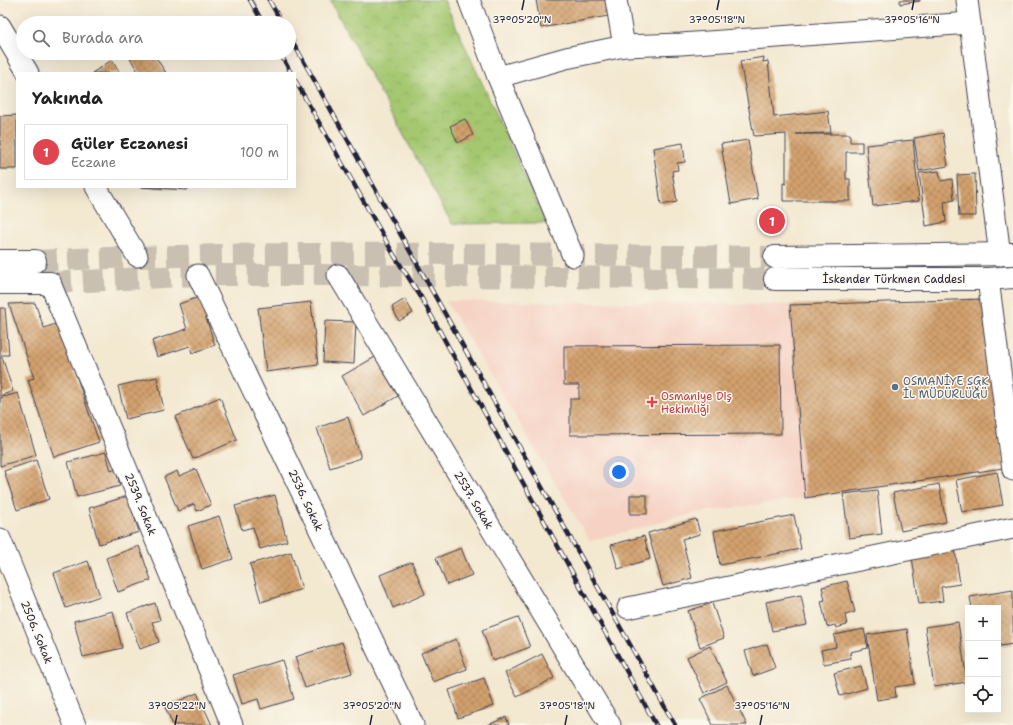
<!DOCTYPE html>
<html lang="tr">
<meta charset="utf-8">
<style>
:root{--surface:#fff;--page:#f2f2f2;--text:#222;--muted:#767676;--line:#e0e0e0;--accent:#b5179e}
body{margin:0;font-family:"Shantell Sans",sans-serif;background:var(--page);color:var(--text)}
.controls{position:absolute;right:12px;bottom:12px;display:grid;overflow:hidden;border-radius:0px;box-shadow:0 4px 16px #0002}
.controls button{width:36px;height:36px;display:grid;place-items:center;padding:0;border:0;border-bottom:1px solid var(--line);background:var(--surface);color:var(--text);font:20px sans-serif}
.you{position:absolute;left:619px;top:472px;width:14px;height:14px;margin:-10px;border:3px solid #fff;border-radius:50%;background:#1a73e8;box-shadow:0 0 0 6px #1a73e833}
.badge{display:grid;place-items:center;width:26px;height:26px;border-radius:50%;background:var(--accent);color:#fff;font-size:13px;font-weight:700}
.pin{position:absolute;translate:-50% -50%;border:2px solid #fff;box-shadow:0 1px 4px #0006}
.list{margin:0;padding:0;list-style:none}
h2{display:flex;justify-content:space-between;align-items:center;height:52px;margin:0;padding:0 16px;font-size:17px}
h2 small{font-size:13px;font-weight:400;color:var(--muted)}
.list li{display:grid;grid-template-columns:26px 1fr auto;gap:12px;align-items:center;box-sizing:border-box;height:56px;margin:0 8px 8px;padding:0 8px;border:1px solid var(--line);border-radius:0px}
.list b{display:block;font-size:15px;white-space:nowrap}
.list p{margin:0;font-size:13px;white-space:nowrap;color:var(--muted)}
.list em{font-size:13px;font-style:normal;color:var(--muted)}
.icon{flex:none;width:22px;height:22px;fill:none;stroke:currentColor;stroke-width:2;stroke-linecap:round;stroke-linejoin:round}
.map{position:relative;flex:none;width:1013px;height:725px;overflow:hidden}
.search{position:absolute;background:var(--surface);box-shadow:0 4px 16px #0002;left:16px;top:16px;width:280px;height:44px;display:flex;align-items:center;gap:10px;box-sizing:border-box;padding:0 14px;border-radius:22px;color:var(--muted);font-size:15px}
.panel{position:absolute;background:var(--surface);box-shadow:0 4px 16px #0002;left:16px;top:72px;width:280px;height:116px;border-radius:0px}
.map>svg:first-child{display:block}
.built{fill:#f5d2c3}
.park{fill:url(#park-crowns);stroke:#637456}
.building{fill:url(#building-cross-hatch)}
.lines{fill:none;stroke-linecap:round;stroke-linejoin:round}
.major-tunnel{stroke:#c9c0b2;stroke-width:22;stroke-dasharray:22 11;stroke-linecap:butt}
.minor-casing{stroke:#414051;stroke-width:23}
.major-casing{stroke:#414051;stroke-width:24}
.minor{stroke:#fff;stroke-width:21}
.major{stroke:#fff;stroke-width:22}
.rail-casing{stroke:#22223b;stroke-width:4.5}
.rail{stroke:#fbf7ec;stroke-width:3;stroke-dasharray:9;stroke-linecap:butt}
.ticks{fill:none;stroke:#22223b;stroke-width:1.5}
.service-dot{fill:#5c6f8a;stroke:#fbf7ec;stroke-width:1.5}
.health-dot{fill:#e0444e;stroke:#fbf7ec;stroke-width:1.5}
.labels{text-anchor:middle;stroke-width:3;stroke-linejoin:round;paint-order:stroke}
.street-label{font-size:11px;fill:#22223b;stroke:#fbf7ec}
.service-label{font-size:11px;fill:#4e5e75;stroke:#fbf7ec;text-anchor:start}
.health-label{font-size:11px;fill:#be3a42;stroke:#fbf7ec;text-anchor:start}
.ticks-label{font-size:10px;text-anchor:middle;fill:#22223b;stroke:#fbf7ec;stroke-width:3;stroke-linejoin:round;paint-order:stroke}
</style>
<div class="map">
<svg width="1013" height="725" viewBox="0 0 1013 725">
<defs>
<pattern id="park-crowns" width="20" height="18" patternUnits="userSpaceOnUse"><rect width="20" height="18" fill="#a4c770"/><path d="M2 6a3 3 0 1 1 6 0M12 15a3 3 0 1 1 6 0" fill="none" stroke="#8dab62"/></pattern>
<pattern id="building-cross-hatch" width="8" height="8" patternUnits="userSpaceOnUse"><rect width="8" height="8" fill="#d3a16d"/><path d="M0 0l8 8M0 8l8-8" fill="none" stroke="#ab835b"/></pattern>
</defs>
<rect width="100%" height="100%" fill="#fbf7ec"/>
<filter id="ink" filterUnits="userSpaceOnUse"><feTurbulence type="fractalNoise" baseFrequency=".025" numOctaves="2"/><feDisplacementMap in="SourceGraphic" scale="8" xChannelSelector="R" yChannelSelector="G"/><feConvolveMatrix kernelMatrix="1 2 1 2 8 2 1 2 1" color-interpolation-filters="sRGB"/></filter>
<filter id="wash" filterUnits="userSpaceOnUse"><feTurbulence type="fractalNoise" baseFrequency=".012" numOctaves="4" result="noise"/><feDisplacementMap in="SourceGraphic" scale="16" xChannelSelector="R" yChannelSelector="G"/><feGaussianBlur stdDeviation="0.9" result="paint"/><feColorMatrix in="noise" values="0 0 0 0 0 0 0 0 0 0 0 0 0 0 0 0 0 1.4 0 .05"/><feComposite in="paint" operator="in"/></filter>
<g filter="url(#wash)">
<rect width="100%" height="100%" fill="#f3e8d0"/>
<!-- built -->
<path class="built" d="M446,301l344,4 15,193 -109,15 -106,28z"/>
<!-- park -->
<path class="park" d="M330,0h114l102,223 -94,1z"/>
<g id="blocks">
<!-- building -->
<g class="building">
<path d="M536,0h70l2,16 -67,12z"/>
<path d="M900,0h20v1l-20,3z"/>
<path d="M131,53h22l13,20h-27l-11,-18z"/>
<path d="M764,57l-1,5 5,-1 6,56 54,-6 3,22 -35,1h54v8h12v10h-16v27h4v22h-67v-18l3,1v-50l-32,2 -14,-75z"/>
<path d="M112,60l8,13h-28z"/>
<path d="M17,115v54h-17v-53z"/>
<path d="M465,119l8,16 -15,8 -8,-17z"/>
<path d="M943,133l5,33 -29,5 -5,-33z"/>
<path d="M748,140l10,59 -27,5 -10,-60z"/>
<path d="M913,140l6,61 -46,5 -7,-61z"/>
<path d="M683,143l2,19 -8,1 1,7 -6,1 5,31 -16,3 -8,-57z"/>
<path d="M939,171l2,10 11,-2 2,21 -10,2 2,20 -20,4 -7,-53z"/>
<path d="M975,174l1,42h-17l-2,-41z"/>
<path d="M139,187h52l-5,3z"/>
<path d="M199,297l16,48 -23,8 -2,-7 -33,11 -5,-16 35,-12 -8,-25z"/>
<path d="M405,299l8,14 -14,8 -7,-14z"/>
<path d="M985,299l18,169 -198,30 -15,-193z"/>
<path d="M311,302l7,63 -52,7 -8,-64z"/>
<path d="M35,303l9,25 17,-6 2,15 36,105 -45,15 -26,-77 6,-2 -25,-74z"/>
<path d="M0,308h5l4,47h-9z"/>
<path d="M325,321l31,1 -2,42 -31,-2z"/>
<path d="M780,345l1,89 -211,1v-36h9v-14h-15v-39z"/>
<path d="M0,357h2l11,34 -13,5z"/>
<path d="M375,357l23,39 -34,20 -22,-40z"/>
<path d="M157,377l7,33 -38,9 -8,-33z"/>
<path d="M18,393l18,62 -36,11v-68z"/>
<path d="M220,397l17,43 -44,19 -18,-42z"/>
<path d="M348,417l13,41 -31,10 -13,-40z"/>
<path d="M106,452l5,19 5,-2 4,17 -43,11 -9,-35z"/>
<path d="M36,460l13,39 -32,11 -13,-39z"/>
<path d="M196,469l15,36 -14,6 -3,-7 -16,7 -14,-34 13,-6 2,5z"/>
<path d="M997,472l6,33 -41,7 -6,-32z"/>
<path d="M939,484l7,38 -45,9 -8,-38z"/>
<path d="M877,490l5,44 -33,4 -6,-44z"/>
<path d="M275,495l12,46 -27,8 -7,-22 -11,3 -7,-24z"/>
<rect x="630" y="495" width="17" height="19"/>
<path d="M128,496l11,36 -40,12 -10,-36z"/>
<path d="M794,515l7,34 -81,16 -6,-34z"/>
<path d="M219,516l14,43 -31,10 -14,-43z"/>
<path d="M696,519l4,15 -18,5 10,39 -29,8 -15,-53z"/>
<path d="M644,536l6,23 -32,10 -7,-24z"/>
<path d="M139,546l12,34 -33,12 -12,-34z"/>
<path d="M461,548l11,27 -25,10 -11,-27z"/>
<path d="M955,550l5,34 -19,3 2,14 -24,3 -7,-47z"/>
<path d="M291,552l11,37 -41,13 -11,-38z"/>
<path d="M88,561l12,35 -34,12 -12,-35z"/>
<path d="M412,562l13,32 -32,14 -13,-33z"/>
<path d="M847,581l8,31 -10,3 2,10 -11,3 -1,-3 -8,2 -6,-26 4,-1 -3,-13z"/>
<path d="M1013,590v54l-13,2 -2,-6v-32h-26l-2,-11z"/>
<path d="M801,595l6,30 -35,6 -6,-29z"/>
<path d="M155,603l5,17 -8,2 7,20 -19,7 -13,-36z"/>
<path d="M712,603l12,35 -24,9 -12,-36z"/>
<path d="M113,611l9,37 -39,9 -9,-36z"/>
<path d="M518,617l12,30 -37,14 -11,-31z"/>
<path d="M958,622l9,60 -33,5 -9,-60z"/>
<path d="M864,629l4,19 -18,4 1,7 -27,5 -3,-14 15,-3 -2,-12z"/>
<path d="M907,629l8,55 -20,3 1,10 -19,3 -10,-65z"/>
<path d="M456,639l11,30 -34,13 -12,-29z"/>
<path d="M342,642l10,31 -47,15 -10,-31z"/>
<path d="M767,644l8,24 -22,8 -8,-25z"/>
<path d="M710,646l17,36 -23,11 -17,-36z"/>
<path d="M542,654l12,24 -37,19 -12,-24z"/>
<path d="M282,660l12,39 -33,10 -3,-10 -16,5 -9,-29z"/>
<path d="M861,666l6,22 -27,8 -6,-23z"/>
<path d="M484,678l10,28 -36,12 -9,-28z"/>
<path d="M727,685l20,40h-34l-13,-26z"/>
<path d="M197,693l15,32h-39l-8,-18z"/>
<path d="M506,717l3,8h-21z"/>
</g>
</g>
</g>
<g filter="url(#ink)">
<use href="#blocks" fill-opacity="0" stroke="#414051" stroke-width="1"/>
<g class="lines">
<!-- major-tunnel -->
<g class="major-tunnel">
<path d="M35,261c246,-12 494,-6 740,-4"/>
<path d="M50,283l148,-8h140l437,4"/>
</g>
<!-- minor casing -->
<g class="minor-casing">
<g id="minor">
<path d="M469,0l29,77 75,179"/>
<path d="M616,0l8,46"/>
<path d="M967,0l33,255"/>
<path d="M0,26l28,47"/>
<path d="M498,77l68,-19 58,-12 57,-2 289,-21"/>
<path d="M96,187l41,69"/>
<path d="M198,275l215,450"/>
<path d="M338,275l272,450"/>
<path d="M988,279l25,191"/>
<path d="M50,283l182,442"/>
<path d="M0,539l75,186"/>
<path d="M628,608l385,-80"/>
</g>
</g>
<!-- major casing -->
<g class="major-casing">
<g id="major">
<path d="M775,257l238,-3"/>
<path d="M0,261h35"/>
<path d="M775,279h213l25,-2"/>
<path d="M0,283h50"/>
</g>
</g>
<!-- minor -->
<use href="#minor" class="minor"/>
<!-- major -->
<use href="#major" class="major"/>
<!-- rail casing -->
<g class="rail-casing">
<g id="rail">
<path d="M250,0l13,23"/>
<path d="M269,0l13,23"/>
<path d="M289,35l386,690"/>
<path d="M280,53l11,20"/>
<path d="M295,80l99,175 27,42 235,428"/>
</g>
</g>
<!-- rail -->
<use href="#rail" class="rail"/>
</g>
</g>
<!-- ticks -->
<path class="ticks" d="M522,10l2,-10M717,10l2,-10M912,10l2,-10M175,725l2,-10M370,725l2,-10M565,725l2,-10M760,725l2,-10"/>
<!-- markers -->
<circle class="service-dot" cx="895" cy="387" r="4"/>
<path class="health-dot" d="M650 396h4v4h4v4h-4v4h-4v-4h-4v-4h4z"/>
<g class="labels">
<!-- street labels -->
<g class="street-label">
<text x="894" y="283">İskender Türkmen Caddesi</text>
<text transform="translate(306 500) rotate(65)" y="4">2536. Sokak</text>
<text transform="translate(474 500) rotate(59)" y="4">2537. Sokak</text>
<text transform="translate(141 504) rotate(68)" y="4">2539. Sokak</text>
<text transform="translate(37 632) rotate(68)" y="4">2506. Sokak</text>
</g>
<!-- service labels -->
<g class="service-label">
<text x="903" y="385">OSMANİYE SGK<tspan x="903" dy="13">İL MÜDÜRLÜĞÜ</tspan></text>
</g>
<!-- health labels -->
<g class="health-label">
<text x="661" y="400">Osmaniye Diş<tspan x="661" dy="13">Hekimliği</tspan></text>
</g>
</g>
<g class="ticks-label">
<text x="522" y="23">37°05'20"N</text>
<text x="717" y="23">37°05'18"N</text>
<text x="912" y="23">37°05'16"N</text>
<text x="177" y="709">37°05'22"N</text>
<text x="372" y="709">37°05'20"N</text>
<text x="567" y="709">37°05'18"N</text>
<text x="762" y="709">37°05'16"N</text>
</g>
</svg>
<div class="controls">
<button>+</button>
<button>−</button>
<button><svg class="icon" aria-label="locate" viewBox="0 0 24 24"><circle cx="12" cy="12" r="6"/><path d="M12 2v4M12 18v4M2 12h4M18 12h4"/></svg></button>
</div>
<div class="you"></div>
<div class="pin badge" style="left:772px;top:221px;background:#e0444e">1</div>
<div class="search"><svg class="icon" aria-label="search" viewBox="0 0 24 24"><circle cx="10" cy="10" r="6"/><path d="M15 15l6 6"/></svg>Burada ara</div>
<section class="panel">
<h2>Yakında<small></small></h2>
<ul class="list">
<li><span class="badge" style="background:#e0444e">1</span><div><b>Güler Eczanesi</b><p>Eczane</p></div><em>100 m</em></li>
</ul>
</section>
</div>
